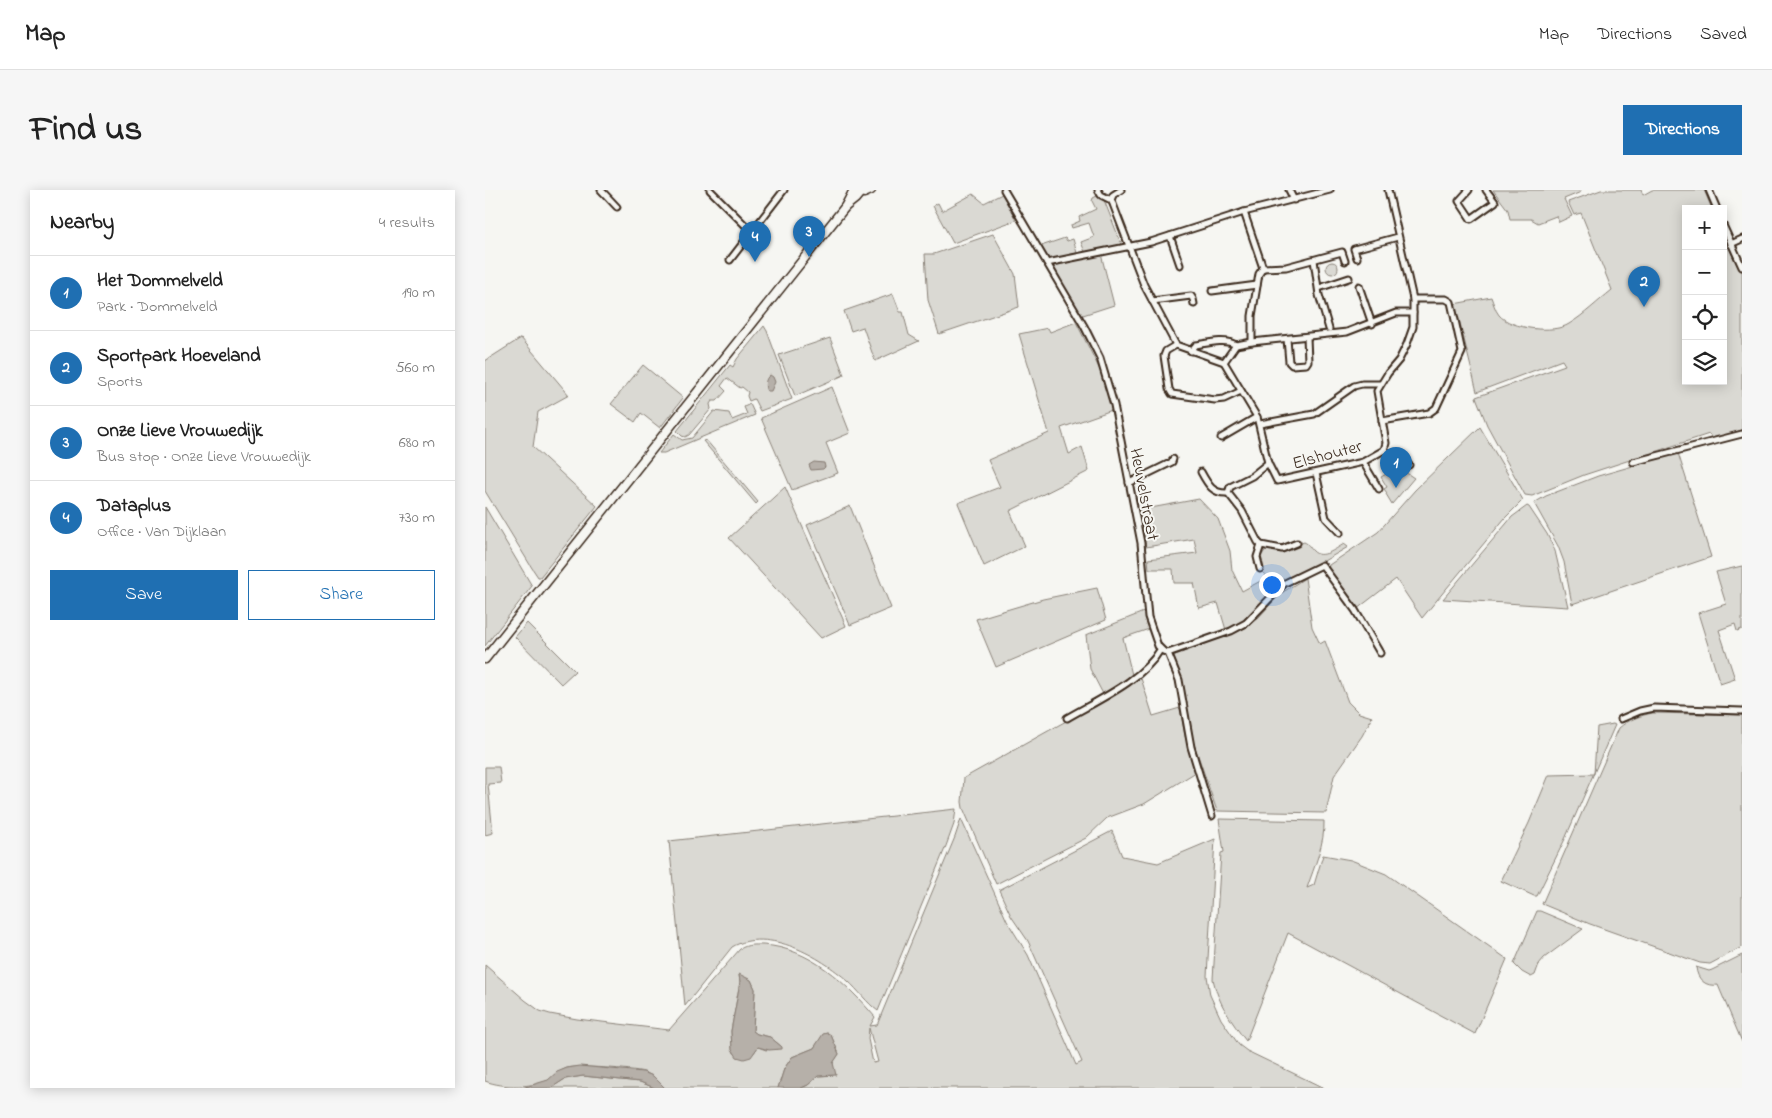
<!DOCTYPE html>
<meta charset="utf-8">
<style>
:root{--surface:#fff;--page:#f6f6f6;--text:#222;--muted:#767676;--line:#e0e0e0;--accent:#1f6fb2}
body{margin:0;font-family:"Indie Flower",sans-serif;background:var(--page);color:var(--text)}
.controls{position:absolute;right:15px;top:15px;display:grid;overflow:hidden;border-radius:0px;box-shadow:0 2px 12px #0003}
.controls button{width:45px;height:45px;display:grid;place-items:center;padding:0;border:0;border-bottom:1px solid var(--line);background:var(--surface);color:var(--text);font:25px sans-serif}
.you{position:absolute;left:786px;top:394px;width:18px;height:18px;margin:-12px;border:4px solid #fff;border-radius:50%;background:#1a73e8;box-shadow:0 0 0 8px #1a73e833}
.badge{display:grid;place-items:center;width:32px;height:32px;border-radius:50%;background:var(--accent);color:#fff;font-size:16px;font-weight:700}
.pin{position:absolute;translate:-50% -41px;filter:drop-shadow(0 1px 2px #0008)}
.pin::after{content:'';position:absolute;top:26px;width:18px;height:15px;background:inherit;clip-path:polygon(0 0,100% 0,50% 100%)}
.list{margin:0;padding:0;list-style:none}
h2{display:flex;justify-content:space-between;align-items:center;height:65px;margin:0;padding:0 20px;font-size:21px}
h2 small{font-size:16px;font-weight:400;color:var(--muted)}
.list li{display:grid;grid-template-columns:32px 1fr auto;gap:15px;align-items:center;box-sizing:border-box;height:75px;padding:0 20px;border-top:1px solid var(--line)}
.list b{display:block;font-size:19px;white-space:nowrap}
.list p{margin:0;font-size:16px;white-space:nowrap;color:var(--muted)}
.list em{font-size:16px;font-style:normal;color:var(--muted)}
.actions{display:flex;gap:10px;padding:15px 20px}
.actions a{flex:1;padding:11px 0;border:1px solid var(--accent);border-radius:0px;text-align:center;font-size:18px;color:var(--accent)}
.actions .main{background:var(--accent);color:#fff}
.icon{flex:none;width:28px;height:28px;fill:none;stroke:currentColor;stroke-width:2;stroke-linecap:round;stroke-linejoin:round}
.map{position:relative;flex:none;width:1257px;height:898px;overflow:hidden;border-radius:0px}
header{display:flex;align-items:center;gap:30px;box-sizing:border-box;height:70px;padding:0 25px;background:var(--surface);border-bottom:1px solid var(--line)}
header strong{font-size:24px}
nav{display:flex;gap:28px;margin-inline-start:auto;font-size:18px}
.intro{display:flex;align-items:center;justify-content:space-between;box-sizing:border-box;height:120px;padding:0 30px}
h1{margin:0;font-size:35px}
.button{padding:12px 22px;border-radius:0px;background:var(--accent);color:#fff;font-size:18px;font-weight:700}
main{display:flex;gap:30px;padding:0 30px}
aside{flex:1;background:var(--surface);border-radius:0px;box-shadow:0 2px 12px #0003}
.map>svg:first-child{display:block}
.green{fill:#dad9d3;stroke:#8a8278;fill-rule:evenodd}
.water{fill:#b6b0a9;stroke:#857a71}
.lines{fill:none;stroke-linecap:round;stroke-linejoin:round}
.minor-casing{stroke:#3b2a1e;stroke-width:9}
.secondary-casing{stroke:#3b2a1e;stroke-width:11}
.minor{stroke:#f6f6f2;stroke-width:5}
.secondary{stroke:#f6f6f2;stroke-width:8}
.labels{text-anchor:middle;stroke-width:4;stroke-linejoin:round;paint-order:stroke}
.street-label{font-size:18px;fill:#3b2a1e;stroke:#f6f6f2}
</style>
<header>
<strong>Map</strong>
<nav><a>Map</a><a>Directions</a><a>Saved</a></nav>
</header>
<div class="intro"><h1>Find us</h1><a class="button">Directions</a></div>
<main>
<aside>
<h2>Nearby<small>4 results</small></h2>
<ul class="list">
<li><span class="badge">1</span><div><b>Het Dommelveld</b><p>Park · Dommelveld</p></div><em>190 m</em></li>
<li><span class="badge">2</span><div><b>Sportpark Hoeveland</b><p>Sports</p></div><em>560 m</em></li>
<li><span class="badge">3</span><div><b>Onze Lieve Vrouwedijk</b><p>Bus stop · Onze Lieve Vrouwedijk</p></div><em>680 m</em></li>
<li><span class="badge">4</span><div><b>Dataplus</b><p>Office · Van Dijklaan</p></div><em>730 m</em></li>
</ul>
<div class="actions"><a class="main">Save</a><a>Share</a></div>
</aside>
<div class="map">
<svg width="1257" height="898" viewBox="0 0 1257 898">
<rect width="100%" height="100%" fill="#f6f6f2"/>
<filter id="ink" filterUnits="userSpaceOnUse"><feTurbulence type="fractalNoise" baseFrequency=".02" numOctaves="2"/><feDisplacementMap in="SourceGraphic" scale="10" xChannelSelector="R" yChannelSelector="G"/><feConvolveMatrix kernelMatrix="1 2 1 2 8 2 1 2 1" color-interpolation-filters="sRGB"/></filter>
<g filter="url(#ink)">
<!-- green -->
<g class="green">
<path d="M1008,0h87l1,2 -17,7 8,17 -13,6 -3,-6 -18,7 -7,-4h-21l-2,-9z"/>
<path d="M1116,0h40l2,5 9,-5h52l8,19h-26v172h37v-147l10,22 9,16v158l-30,9 -3,-5 -125,41 -52,21 -7,-1 -38,-70 -11,-28 89,-32 -3,-5 -85,32 -17,-69 -6,-19 37,-7c2,5 4,13 8,18 12,14 55,19 70,9 15,-9 29,-23 43,-34l-31,-77 -7,2 -6,-13z"/>
<path d="M488,4l11,9 18,-9 14,26 -63,23 -20,-37 5,-3 4,8z"/>
<path d="M612,6l7,4 17,43 -2,2 -34,7 -4,-10 13,-5 -5,-14 -17,5 -1,-3 9,-4 -1,-4 17,-8 -4,-8 1,-3z"/>
<path d="M508,44l22,40 4,33 -80,27 -11,-34 -3,-46h9z"/>
<path d="M580,48l2,3 6,-2 4,14 -26,6 -4,-1 -6,-12z"/>
<path d="M616,64l13,51 -34,11 -29,-49z"/>
<circle cx="847" cy="78" r="6"/>
<path d="M408,104l7,18h3l6,23 10,6 -44,20 -12,-34 -12,4 -7,-20z"/>
<path d="M591,132l27,54 9,34 -51,18 8,26 13,-7 7,24 -79,40 15,35 -41,20 -26,-63 42,-16 -12,-27 61,-27 -30,-99 29,-6 2,4z"/>
<path d="M279,136l3,5 25,68 -32,12 -6,-12 -5,2 -2,-5 1,-4 -6,-5 -2,1 -13,-10 -6,8 5,5 -9,10h-5l-2,3 1,5 -22,26 -4,2 -3,-1 -5,-5 53,-66 3,2 4,-8z"/>
<path d="M36,148l48,57 -31,17 -5,35 64,59 -57,71h-2l-6,-9 -47,-77v-130z"/>
<path d="M345,148l14,37 -49,21 -16,-41z"/>
<path d="M158,175l40,33 -23,30 -19,-15 -6,9 -24,-18z"/>
<path d="M347,197l18,46 -24,10 12,30 -46,17 -31,-72z"/>
<path d="M265,214l5,11 -91,38h-5l15,-19 8,6 10,-2 22,-27 15,2 3,7 15,-6 -3,-7z"/>
<path d="M995,237l43,73 -18,18 -83,100 -26,-39 -39,30 -29,-40 1,-4 49,-33 37,-42z"/>
<path d="M221,250l52,62 -2,2 -53,-63z"/>
<path d="M1193,263l33,104 -139,47 -8,-42 -6,-16 -24,-43 12,-7 52,-20z"/>
<path d="M917,280l12,8 -22,26 -6,-10 1,-1 -3,-4 3,-2 -6,-10 7,-4 9,4z"/>
<path d="M300,297l61,139 -25,12 -92,-100z"/>
<path d="M714,309l19,20 12,32 2,19 10,21 24,-13 -6,-20 6,-9 16,2 22,-9c5,2 5,5 9,9 9,9 22,-2 31,-7l4,3 -31,18 -28,12 -14,11 -22,27 -10,8 -17,7 -8,-27 -19,5 -5,-25h-20l-1,-14h-24l-1,-10 49,-6 -3,-14 -48,8 -6,-37z"/>
<path d="M365,316l41,102 -41,17 -43,-100z"/>
<path d="M1042,316l2,1 18,27 8,17 13,56 -125,-8 69,-82z"/>
<path d="M0,317l47,79 -47,60z"/>
<path d="M1257,376v63l-5,2 -2,-7 -16,6 16,49 -15,5 -22,-71 28,-9 -10,-32z"/>
<path d="M820,388l7,49 8,17 5,-3 23,61 11,11 13,4 -10,19 -28,40 -8,37 -109,-2 -25,-73 -11,-55 -8,-27 72,-28 13,-10 22,-24z"/>
<path d="M612,398l9,32 -110,47 -20,-48 67,-20z"/>
<path d="M661,421l3,18 -26,9 9,37 -29,19 -13,-25 -4,-34z"/>
<path d="M42,433l48,48 -14,13 -46,-47z"/>
<path d="M655,485l13,41 27,-8 5,28 11,36 -52,32 -37,14 -21,20 -90,46 -33,-76 -1,-6 2,-24 120,-67z"/>
<path d="M1168,523l89,2v232l-32,17 -10,-1 -110,-39 -48,-20 77,-176c9,-8 22,-13 34,-15z"/>
<path d="M1128,534l2,1 -50,114 -28,57h-3l-33,-15 28,-58 20,-48 45,-1 3,-47z"/>
<path d="M0,577h14l2,16 -13,1 5,49 -8,2z"/>
<path d="M471,619l-2,15 -8,22 -68,165c-11,-8 -20,-21 -30,-30 -27,-24 -80,-55 -116,-34l-47,59 -16,-165z"/>
<path d="M476,629l46,102 21,34 48,110 6,-3 -54,-121 -17,-25 -12,-26 113,-59 10,25 36,7 57,-24 -8,137 3,19 11,24 18,26 8,6 77,37h-523l7,-3 10,-9 15,-1v-12l6,-9 -8,-19 -4,-2 -4,2 -9,13 -22,9 -8,12 -6,19h-113c-6,-6 -12,-13 -21,-16 -11,-3 -67,-7 -77,-4 -7,2 -10,7 -16,11 -18,9 -48,9 -66,2v-116l40,35 15,11 10,3 27,5 92,11 71,-81c8,-5 14,-4 23,-4 47,3 83,38 112,72l-5,9 7,-1 78,-188zM254,785l12,5 4,9 -2,42 4,3 13,3 12,10 -16,3 -8,-3 -5,7 -19,-1 -2,-5 -1,-17 9,-49zM384,838l9,34 -5,1 -5,-24z"/>
<path d="M734,629l105,2c1,22 -10,46 -17,67l7,-3 9,-30 28,5 35,14 121,85 -32,75 -187,-101 -42,108c-15,-20 -28,-38 -33,-62l8,-126 3,-1z"/>
<path d="M1052,721h3l43,18 -39,29 -5,6 -4,11 -4,2 -9,-5 -8,-8z"/>
<path d="M1257,765v87l-24,-57c-12,2 -21,-5 -22,-18l13,4 3,-1z"/>
<path d="M98,886l57,6 15,6h-104l14,-9z"/>
</g>
<!-- water -->
<g class="water">
<path d="M285,185l3,2 2,5 -4,9h-4c-3,-4 -2,-13 3,-16z"/>
<path d="M329,272l10,1 1,4 -2,2 -12,1 -2,-5z"/>
<path d="M254,784l12,6 4,9 -2,42 4,3 13,3 12,10v2l-13,1 -11,-3 -7,10 -7,2 -7,-2 -5,-8 -1,-18 9,-49z"/>
<path d="M342,843l4,2 8,19 -6,9 3,12 -18,1 -10,9 -7,3h-23l6,-19 8,-12 22,-9 9,-14z"/>
<path d="M95,876l63,6 10,4 12,12h-10l-15,-6 -57,-6 -18,3 -14,9h-29l26,-8 9,-8 10,-4z"/>
</g>
<g class="lines">
<!-- minor casing -->
<g class="minor-casing">
<g id="minor">
<path d="M116,0l16,17"/>
<path d="M225,0l42,42"/>
<path d="M519,0l80,136 16,32 14,47 27,138 7,74 10,29 5,5 5,2"/>
<path d="M613,0l3,5 10,5"/>
<path d="M636,0l-8,5 -2,5 2,4 31,81 32,60 48,17 33,55 11,46 9,18 86,-19 21,-12 2,-7 -9,-52 11,-18 11,-13 8,-16 6,-17v-28l-25,-109"/>
<path d="M804,0l5,10"/>
<path d="M984,0l-10,11 12,18 24,-17 -9,-12"/>
<path d="M1224,0l8,19"/>
<path d="M759,22l19,56 -4,6 -7,42v26"/>
<path d="M1238,35l19,42"/>
<path d="M685,46l10,29"/>
<path d="M1246,54l11,-5"/>
<path d="M872,68l-3,-9 44,-12"/>
<path d="M245,70l54,-70"/>
<path d="M829,70l5,35 10,34"/>
<path d="M562,73l104,-21 93,-30 86,-22"/>
<path d="M778,78l23,-1 56,-15 3,9"/>
<path d="M874,96l13,38"/>
<path d="M834,98l30,-10"/>
<path d="M727,101l45,-6"/>
<path d="M667,111l39,-5 2,3 1,5"/>
<path d="M802,149l2,23 3,3 14,-1 2,-3 -1,-24"/>
<path d="M691,155l-10,6 -2,5 5,33 3,5 43,6 9,-1 17,-8"/>
<path d="M706,161l5,-6c12,-2 29,-7 40,0l16,-3 95,-10 49,-19h17"/>
<path d="M739,172l12,-17"/>
<path d="M897,231l47,-8 7,-5 26,-56 -11,-50 -5,-3h-33"/>
<path d="M775,234l54,-10 40,-28 8,-2h18"/>
<path d="M736,248l36,-21"/>
<path d="M899,260l25,15"/>
<path d="M878,272l16,27"/>
<path d="M1148,272l109,-28"/>
<path d="M783,273l-16,13 -22,11 -2,6 14,18 16,31 3,3 21,4 15,-6"/>
<path d="M716,282c7,13 12,22 27,21"/>
<path d="M831,283l10,45 14,15"/>
<path d="M644,293l43,-21 1,-3"/>
<path d="M775,379l-3,-12 4,-12"/>
<path d="M683,463l63,-22 15,-8 39,-40 37,-18 33,45 25,43"/>
<path d="M683,463l11,27 12,67 21,69"/>
<path d="M582,528c29,-17 76,-38 93,-68"/>
<path d="M1136,529l19,-8 14,-3 88,3"/>
</g>
</g>
<!-- secondary casing -->
<g class="secondary-casing">
<g id="secondary">
<path d="M372,1l7,2 7,-3"/>
<path d="M360,17l10,-8 5,-6"/>
<path d="M0,469l360,-452 9,-17"/>
</g>
</g>
<!-- minor -->
<use href="#minor" class="minor"/>
<!-- secondary -->
<use href="#secondary" class="secondary"/>
</g>
</g>
<g class="labels">
<!-- street labels -->
<g class="street-label">
<text transform="translate(842 264) rotate(-15)" y="6">Elshouter</text>
<text transform="translate(660 304) rotate(79)" y="6">Heuvelstraat</text>
</g>
</g>
</svg>
<div class="controls">
<button>+</button>
<button>−</button>
<button><svg class="icon" aria-label="locate" viewBox="0 0 24 24"><circle cx="12" cy="12" r="6"/><path d="M12 2v4M12 18v4M2 12h4M18 12h4"/></svg></button>
<button><svg class="icon" aria-label="layers" viewBox="0 0 24 24"><path d="M12 4l9 5-9 5-9-5zM3 14l9 5 9-5"/></svg></button>
</div>
<div class="you"></div>
<div class="pin badge" style="left:911px;top:298px">1</div>
<div class="pin badge" style="left:1159px;top:117px">2</div>
<div class="pin badge" style="left:324px;top:67px">3</div>
<div class="pin badge" style="left:270px;top:72px">4</div>
</div>
</main>
